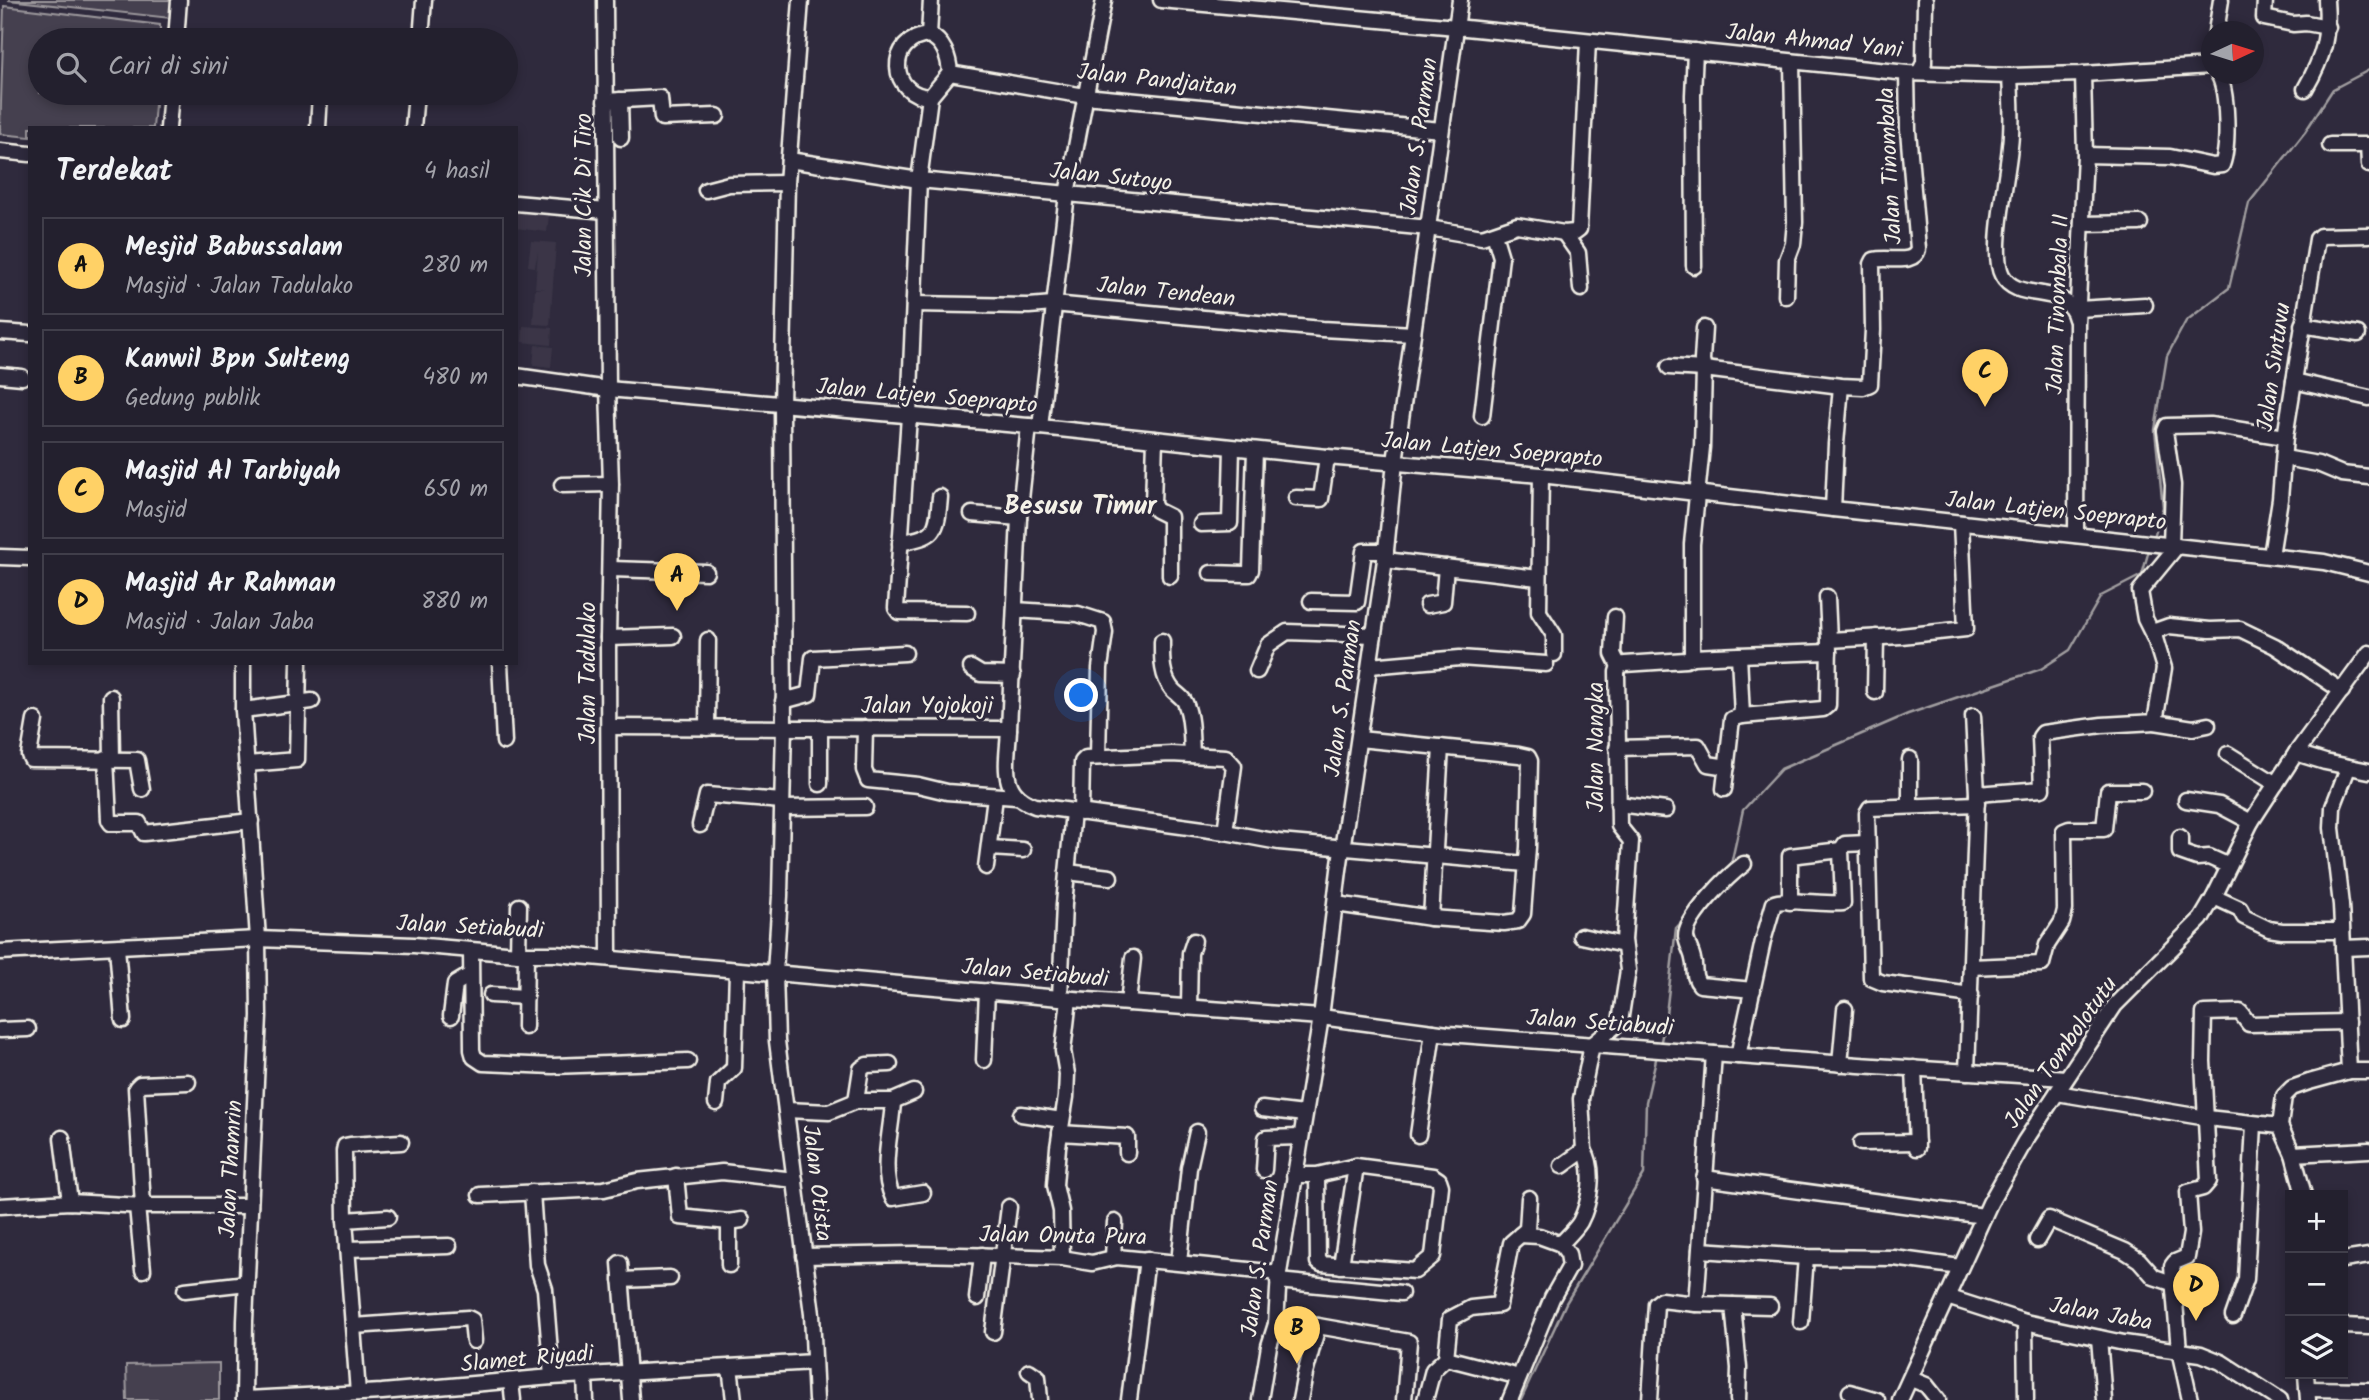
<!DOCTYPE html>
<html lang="id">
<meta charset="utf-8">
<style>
:root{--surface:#23202e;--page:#2f2d3a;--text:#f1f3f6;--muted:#a3a3aa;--line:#403e4a;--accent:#ffd166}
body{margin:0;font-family:Kalam,sans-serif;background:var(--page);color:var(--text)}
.controls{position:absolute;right:21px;bottom:21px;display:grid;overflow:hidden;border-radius:0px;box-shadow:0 4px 10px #0003}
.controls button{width:63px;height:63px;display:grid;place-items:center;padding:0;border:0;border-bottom:2px solid var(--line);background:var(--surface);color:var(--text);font:35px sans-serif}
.compass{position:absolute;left:2201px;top:21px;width:63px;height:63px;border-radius:50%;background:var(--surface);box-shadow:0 4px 10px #0003;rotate:86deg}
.you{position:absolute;left:1082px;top:696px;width:24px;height:24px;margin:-18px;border:5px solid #fff;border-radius:50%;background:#1a73e8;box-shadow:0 0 0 10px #1a73e833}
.badge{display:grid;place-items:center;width:46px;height:46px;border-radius:50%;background:var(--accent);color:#111;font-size:23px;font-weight:700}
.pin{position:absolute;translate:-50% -58px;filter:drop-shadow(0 2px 4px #0008)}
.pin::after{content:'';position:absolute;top:37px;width:24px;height:21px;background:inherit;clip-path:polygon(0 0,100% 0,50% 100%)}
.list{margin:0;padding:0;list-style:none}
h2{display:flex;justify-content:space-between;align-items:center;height:91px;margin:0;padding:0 28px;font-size:30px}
h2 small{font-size:23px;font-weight:400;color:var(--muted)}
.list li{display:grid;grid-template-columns:46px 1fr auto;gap:21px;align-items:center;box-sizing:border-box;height:98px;margin:0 14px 14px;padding:0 14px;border:2px solid var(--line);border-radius:0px}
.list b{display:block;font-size:26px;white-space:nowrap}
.list p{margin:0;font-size:23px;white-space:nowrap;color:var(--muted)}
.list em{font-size:23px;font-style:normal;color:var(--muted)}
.icon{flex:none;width:38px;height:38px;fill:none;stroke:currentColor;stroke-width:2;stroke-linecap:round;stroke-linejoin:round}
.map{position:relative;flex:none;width:2369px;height:1400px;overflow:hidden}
.search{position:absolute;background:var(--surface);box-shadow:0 4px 10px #0003;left:28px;top:28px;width:490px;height:77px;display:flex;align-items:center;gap:18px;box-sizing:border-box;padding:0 24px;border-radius:38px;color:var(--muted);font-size:26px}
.panel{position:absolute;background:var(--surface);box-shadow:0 4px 10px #0003;left:28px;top:126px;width:490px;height:539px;border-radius:0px}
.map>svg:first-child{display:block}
.built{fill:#3b3647}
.green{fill:#454050;stroke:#9c989c;stroke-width:2}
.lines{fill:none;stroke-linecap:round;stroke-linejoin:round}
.stream{stroke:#a19ea0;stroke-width:2.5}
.minor-casing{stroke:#f4f1e8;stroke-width:19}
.minor{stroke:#2f2a3d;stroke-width:14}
.labels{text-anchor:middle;stroke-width:6;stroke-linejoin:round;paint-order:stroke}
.street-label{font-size:23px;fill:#f4f1e8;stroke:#2f2a3d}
.quarter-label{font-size:26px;font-weight:bold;fill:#f4f1e8;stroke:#2f2a3d}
</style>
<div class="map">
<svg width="2369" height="1400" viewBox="0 0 2369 1400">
<rect width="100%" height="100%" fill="#2f2a3d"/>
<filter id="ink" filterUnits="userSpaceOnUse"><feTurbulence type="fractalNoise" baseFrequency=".0143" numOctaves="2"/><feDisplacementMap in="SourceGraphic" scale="14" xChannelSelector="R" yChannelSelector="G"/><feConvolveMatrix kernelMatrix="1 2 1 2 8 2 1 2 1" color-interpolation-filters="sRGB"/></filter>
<g filter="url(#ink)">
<!-- built -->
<g class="built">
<path d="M516,211l33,4 -2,17 -31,-4z"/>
<path d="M531,241l25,2 -6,82 -17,-1 2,-35h11l-11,-1 3,-37 -3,16 -7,-1z"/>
<path d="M523,326l29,2 -1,17 -29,-3z"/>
<path d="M535,345l18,2 -2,20 -18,-2z"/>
</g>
<!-- green -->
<g class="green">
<path d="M8,0h163l-1,18z"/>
<path d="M4,6l156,19v15h-120v53h116l-3,35h-123v9l-30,-3z"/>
<path d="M219,1363v37h-92l-1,-35z"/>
</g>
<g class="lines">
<!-- stream -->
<g class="stream">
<path d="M2154,537l9,-30 -8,-77 12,-74 19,-35 43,-33 20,-85 56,-71 28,-43 36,-19"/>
<path d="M1730,869l13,-59 38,-41 127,-55 133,-45 29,-19 31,-54 41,-21 7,-25"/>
<path d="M1660,1045l5,-22 11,-95 12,-13"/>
<path d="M1521,1400l45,-97 78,-129 2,-72 11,-47"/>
</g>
<!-- minor casing -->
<g class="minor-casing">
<g id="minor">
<path d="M605,0l3,389 3,95 -3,154 1,319"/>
<path d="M801,0l-14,183 -5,222 2,322 -4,169 -5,76 2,69 35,273 4,86"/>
<path d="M931,0l-2,35c14,6 20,22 21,38l135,23 356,34"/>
<path d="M1161,0l295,27 451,46 103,3 73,-2 128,-8"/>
<path d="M2265,0l-1,18 29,6 13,-1 22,4"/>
<path d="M2216,32l5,-32"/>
<path d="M929,35c-44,4 -39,61 1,62"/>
<path d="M176,40l3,-40"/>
<path d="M421,40l3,-40"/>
<path d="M950,73l-20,24 -11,83 -10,236 -13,192 3,4 68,1"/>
<path d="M1919,73l5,-10 1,-63"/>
<path d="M2010,76c1,24 3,46 0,70 -2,28 -20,107 -8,129 16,30 64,5 74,44"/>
<path d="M2305,89c19,-33 24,-52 21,-89"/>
<path d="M620,100l1,38"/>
<path d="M605,101l55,-3 2,20 55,-2"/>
<path d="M168,128l3,-35"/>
<path d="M318,128l2,-34"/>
<path d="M413,128l3,-35"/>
<path d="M2330,145h39"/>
<path d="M2368,145l1,20"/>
<path d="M0,151l30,3"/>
<path d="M2085,155l85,2 43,9 9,-1c7,-18 6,-75 -4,-91"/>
<path d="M789,160l130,20 510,48 53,9 35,-12 47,8 11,-1 4,-3 9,-188"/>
<path d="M706,190l23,-6 58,-1"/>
<path d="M516,203l90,8"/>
<path d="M2082,224l58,-1"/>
<path d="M1564,233l14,20 3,36"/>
<path d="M1694,266l-1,-171 2,-44"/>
<path d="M1786,296l1,-36 6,-16 2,-22 -3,-160"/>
<path d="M914,304l115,2 24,-2 269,25 91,5"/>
<path d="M2078,309l67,-4"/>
<path d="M2302,325l56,9"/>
<path d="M0,332l30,2"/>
<path d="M1669,367l35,2 -2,-9 2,-32"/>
<path d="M0,375l22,2"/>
<path d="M516,376l92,13 432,38 287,30 214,18 292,34 491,53 45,11"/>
<path d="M2294,381l75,17"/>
<path d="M1482,416l19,-159 -7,-23"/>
<path d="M1040,427l27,-233 37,-194"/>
<path d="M1155,439l-2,65 3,6 14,7v59"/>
<path d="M2284,458l34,6 24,10 27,3"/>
<path d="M1541,475l-2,137 15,23v19"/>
<path d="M562,485l49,-1"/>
<path d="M1296,498l25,1 6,-42"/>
<path d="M1833,509l3,-65 5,-58"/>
<path d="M972,514l47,4"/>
<path d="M1201,524l29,-1 2,-75"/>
<path d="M2076,535l1,-211 8,-169 -2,-81"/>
<path d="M900,543c35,-8 37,-8 40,-46"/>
<path d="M2171,545l2,-60 -8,-54 2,-5 43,-1 75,12"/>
<path d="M2271,556l9,-57 5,-62 32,-198 3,-3 49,-1"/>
<path d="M0,557l30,1"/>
<path d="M1385,560l153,18"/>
<path d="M611,569l95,3"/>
<path d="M1211,573l34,1h4l2,-4 4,-120"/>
<path d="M1827,597l2,43"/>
<path d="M1311,601l46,1 7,-51h22"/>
<path d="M1427,605l16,-3 3,-35"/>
<path d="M1015,610l63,4 25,8 2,10 -5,36 -2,88"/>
<path d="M1615,617l-2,37 6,12"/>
<path d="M2154,637l-9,-18 -5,-28 37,-45"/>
<path d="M608,638l65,-2"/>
<path d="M1162,641c0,17 -1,34 10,48 5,6 12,8 14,16 6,14 5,34 6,50"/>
<path d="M1739,655l90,-3"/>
<path d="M1692,657l47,-2 3,61"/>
<path d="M243,663v47l15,229 1,77 -14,305 -1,79"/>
<path d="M500,663l4,79"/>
<path d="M1370,666l90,-8 86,6"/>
<path d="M971,668l10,6 32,1"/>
<path d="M1257,671l11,-26 19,-13 87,3"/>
<path d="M1875,692l1,-55"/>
<path d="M111,697l1,62"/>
<path d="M783,701l26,-7 4,-36 92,-5"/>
<path d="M243,710l69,-9"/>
<path d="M1973,716l4,78"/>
<path d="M35,720l-6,35 2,4 106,1 5,29"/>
<path d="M2155,722l38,6 15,-3"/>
<path d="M609,727l400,2c-1,32 -12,64 26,77l190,26 54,10 247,22"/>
<path d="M820,727v57"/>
<path d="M707,728l1,-88"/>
<path d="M865,728l-1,42 4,10 50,5 29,7 69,5"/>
<path d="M1009,729l10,-211 10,-92"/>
<path d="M1359,739l160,16 9,2 2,4 -2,86 -5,67 -5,7 -14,2 -73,-5"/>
<path d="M1617,748l81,-2 10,18 19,3"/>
<path d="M2296,753l29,9 44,9"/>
<path d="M2228,754l48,30"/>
<path d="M106,758l3,62 2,3h28l5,10 107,-12"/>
<path d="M1910,759v46"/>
<path d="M247,764l50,-4 2,-97"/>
<path d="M2348,768l-15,39 -1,21 9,77 8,166"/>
<path d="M1724,789l8,-70 10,-3 81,-7 5,-4 1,-65 72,-4 65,-7 -5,-106"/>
<path d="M2186,800l33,5 32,17"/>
<path d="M1618,804l48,6"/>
<path d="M782,808l83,-1"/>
<path d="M1081,813l1,-51 4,-4 85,-4 55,3 8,9 -9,66"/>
<path d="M700,825l7,-30 75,6"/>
<path d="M2180,837v15l17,6 12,-1 20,9"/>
<path d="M990,848l33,2"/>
<path d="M1744,864c-15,11 -59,54 -58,73 1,8 6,15 7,22 3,10 -1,17 7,26l53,5"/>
<path d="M986,867l9,-70"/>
<path d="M1067,872l43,5"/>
<path d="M2214,897l26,12 4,8 25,12 13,2h60"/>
<path d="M1790,902v-46l51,-6"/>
<path d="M1336,904l95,14 10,-171"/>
<path d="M1581,936l43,9"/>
<path d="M117,947l6,73"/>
<path d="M2343,948l26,-1"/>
<path d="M471,950l1,100 2,7 9,6 70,3 135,-5"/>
<path d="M0,952l258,-13 156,6 104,9h38l504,44 261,19 127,17 411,31 207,13"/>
<path d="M518,954l1,-48"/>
<path d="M1971,967l71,-3 5,-19 15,-23 3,-12 -1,-79 5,-2h35l4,-38h34"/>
<path d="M491,995l35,2"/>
<path d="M1971,995l-88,-12 -12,-5 -4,-165 3,-5 107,-4"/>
<path d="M1060,998l4,-94 9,-92"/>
<path d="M1128,1003l5,-45"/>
<path d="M1189,1007l1,-54 4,-12"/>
<path d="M451,1016l4,-32 15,-9"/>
<path d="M525,1027l1,-73"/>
<path d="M0,1030l28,-1"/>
<path d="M1714,1054l-18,250 37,1 6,63 -1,32"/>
<path d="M1738,1056l25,-115 11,-38c8,-5 54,2 69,0l-2,-53 4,-6 22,-1"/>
<path d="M984,1060l3,-69"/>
<path d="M1840,1064l5,-55"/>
<path d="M1914,1068l3,80"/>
<path d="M1967,1072l10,-278 65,-5 -2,-52 3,-4 59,-8 53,-3 9,-54 -10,-33 1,-4 14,-5 41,4 30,-1 35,17 67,45"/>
<path d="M2057,1093l150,25 73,8"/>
<path d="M856,1101h37l21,-9"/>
<path d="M893,1101c-1,30 -14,68 0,97l30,-5"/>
<path d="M716,1103l2,-20 16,-15 3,-97"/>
<path d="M1262,1109l42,5"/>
<path d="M786,1110l43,2 27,-11 5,-32 6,-4 23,-1"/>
<path d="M1021,1114l41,6"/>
<path d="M1060,1133l67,4v16"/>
<path d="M1418,1135l15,-103"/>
<path d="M62,1138l8,64"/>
<path d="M1861,1143l56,-1"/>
<path d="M2293,1154l76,-4"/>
<path d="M1565,1164l-3,2 22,-16 -3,-51 11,-54 28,-23 8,-52 -4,-30 7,-99 -12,-15 -2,-154 2,-6 6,-2 61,-4 6,-3v-113l10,-97 2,-78 137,17 22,1 7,-3 3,-54 -1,-66 2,-4c14,-4 40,6 44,-11l-10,-119 -1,-57"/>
<path d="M1264,1170l2,-32 34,-1"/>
<path d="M1294,1175h23l39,-9 77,10 6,4 2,6 -8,70 -18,15 -94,-7 -3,-2 -1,-87"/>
<path d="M676,1176l4,41 49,5 13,-2"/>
<path d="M1704,1178l280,38"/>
<path d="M532,1192l5,73 8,24 7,88"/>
<path d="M480,1195l124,-6 33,-8 85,-9 73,8"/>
<path d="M2304,1195l-11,-41 -13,-28 4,-30 8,-8 17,-6 40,-11h20"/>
<path d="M0,1206l70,-4 73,4h107"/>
<path d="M137,1206l6,64"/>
<path d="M143,1206l-7,-118 4,-4 48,-2"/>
<path d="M345,1220l43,-3"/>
<path d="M1520,1235l19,1 22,8c6,-7 14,-14 19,-22 10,-19 16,-53 4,-72"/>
<path d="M2037,1240l12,-21 76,32 14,9 15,17 18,6"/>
<path d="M347,1249l102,-3"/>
<path d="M1700,1250l106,7 88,1 66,9"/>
<path d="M804,1256l111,-2 88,2 59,2 30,5 25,-6 162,16"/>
<path d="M1113,1257l2,-35"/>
<path d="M1062,1258l-1,-47 -6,-26 3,-38 8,-50 1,-23 -4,-23 6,-52"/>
<path d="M2343,1260l26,-4"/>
<path d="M1179,1262l10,-94 8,-36"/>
<path d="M620,1263l11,137"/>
<path d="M729,1265v-43"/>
<path d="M1341,1266l15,-100"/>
<path d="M621,1280l49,-2"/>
<path d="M1278,1281l123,12"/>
<path d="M185,1290l62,-7"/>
<path d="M1947,1297l78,25 99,21 77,11 20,8 59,38"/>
<path d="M977,1298l5,-43"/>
<path d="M1733,1305l37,1"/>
<path d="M2233,1316l13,-37 8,-155"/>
<path d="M1801,1322l5,-65"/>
<path d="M2025,1322l1,78"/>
<path d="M1276,1324l42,2 91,16 -5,58"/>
<path d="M354,1326l114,-8 4,2 2,21"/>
<path d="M2343,1326l26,1"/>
<path d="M993,1332l16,-125"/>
<path d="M2099,1338l5,62"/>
<path d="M1446,1358l66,17"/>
<path d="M730,1367l4,33"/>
<path d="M1029,1371l9,6 2,23"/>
<path d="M2306,1374l2,26"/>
<path d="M585,1376l1,24"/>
<path d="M1911,1379l15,6 12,15"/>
<path d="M511,1382l2,18"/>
<path d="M2307,1389l62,1"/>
<path d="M1850,1392l27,8"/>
<path d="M358,1393l-13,-173 -1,-69 1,-5 5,-1 51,-3"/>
<path d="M244,1399l138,-7 170,-15 262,-15"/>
<path d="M1129,1400l18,-141"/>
<path d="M1260,1400l9,-54 7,-22 3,-51 42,-256 18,-147 46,-310 10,-98 65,-462"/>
<path d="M1300,1400l5,-26 13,-48"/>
<path d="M1425,1400l8,-30 13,-12 4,-39 21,-11 28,-3 12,-62 16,-14 2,-31"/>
<path d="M1510,1400l42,-102 18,-32 -2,-12 -7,-10"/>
<path d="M1650,1400l6,-96 5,-4 35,4"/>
<path d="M1900,1400l90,-197 35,-62 90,-136 86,-86 13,-22 37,-75 45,-69 73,-100"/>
<path d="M2190,1400l-11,-50 -7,-84 3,-4 12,-5 4,-24 -3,-41 15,-4 6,-7 -6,-120 1,-48 36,-1 9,12 98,-2"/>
</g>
</g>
<!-- minor -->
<use href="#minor" class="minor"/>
</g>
</g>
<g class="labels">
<!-- street labels -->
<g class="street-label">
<text transform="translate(1814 40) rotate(6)" y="8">Jalan Ahmad Yani</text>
<text transform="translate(1157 79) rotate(6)" y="8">Jalan Pandjaitan</text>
<text transform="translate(1418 136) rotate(-82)" y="8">Jalan S. Parman</text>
<text transform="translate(1889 166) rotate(-93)" y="8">Jalan Tinombala</text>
<text transform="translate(1111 176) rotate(6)" y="8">Jalan Sutoyo</text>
<text transform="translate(583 195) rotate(-90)" y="8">Jalan Cik Di Tiro</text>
<text transform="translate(1166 291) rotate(6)" y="8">Jalan Tendean</text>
<text transform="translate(2057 304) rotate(-88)" y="8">Jalan Tinombala II</text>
<text transform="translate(2273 367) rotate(-82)" y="8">Jalan Sintuvu</text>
<text transform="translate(927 395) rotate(5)" y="8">Jalan Latjen Soeprapto</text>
<text transform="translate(1492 449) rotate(5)" y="8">Jalan Latjen Soeprapto</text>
<text transform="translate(2056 510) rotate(6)" y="8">Jalan Latjen Soeprapto</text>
<text transform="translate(587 673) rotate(-90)" y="8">Jalan Tadulako</text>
<text transform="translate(1342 698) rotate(-82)" y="8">Jalan S. Parman</text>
<text x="927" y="713">Jalan Yojokoji</text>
<text transform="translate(1595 747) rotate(-90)" y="8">Jalan Nangka</text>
<text transform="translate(470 926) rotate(3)" y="8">Jalan Setiabudi</text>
<text transform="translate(1035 972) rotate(5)" y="8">Jalan Setiabudi</text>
<text transform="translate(1600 1022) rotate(4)" y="8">Jalan Setiabudi</text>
<text transform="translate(2060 1052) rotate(-55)" y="8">Jalan Tombolotutu</text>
<text transform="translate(230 1169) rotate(-87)" y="8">Jalan Thamrin</text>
<text transform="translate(818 1183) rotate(83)" y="8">Jalan Otista</text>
<text transform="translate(1063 1235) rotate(1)" y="8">Jalan Onuta Pura</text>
<text transform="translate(1259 1258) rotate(-82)" y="8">Jalan S. Parman</text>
<text transform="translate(2101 1313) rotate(10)" y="8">Jalan Jaba</text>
<text transform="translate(527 1358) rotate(-5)" y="8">Slamet Riyadi</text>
</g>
<!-- quarter labels -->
<g class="quarter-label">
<text x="1080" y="514">Besusu Timur</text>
</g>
</g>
</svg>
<div class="controls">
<button>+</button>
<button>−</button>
<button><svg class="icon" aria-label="layers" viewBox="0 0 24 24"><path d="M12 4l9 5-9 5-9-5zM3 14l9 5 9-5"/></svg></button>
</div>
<svg class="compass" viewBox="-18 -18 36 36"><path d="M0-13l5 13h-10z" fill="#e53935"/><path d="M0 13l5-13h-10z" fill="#a3a3aa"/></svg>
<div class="you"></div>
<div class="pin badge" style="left:677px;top:611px">A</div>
<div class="pin badge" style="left:1297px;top:1364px">B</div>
<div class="pin badge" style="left:1985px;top:407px">C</div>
<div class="pin badge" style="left:2196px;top:1321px">D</div>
<div class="search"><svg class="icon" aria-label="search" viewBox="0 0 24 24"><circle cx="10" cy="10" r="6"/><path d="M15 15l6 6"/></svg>Cari di sini</div>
<section class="panel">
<h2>Terdekat<small>4 hasil</small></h2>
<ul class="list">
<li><span class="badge">A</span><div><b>Mesjid Babussalam</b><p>Masjid · Jalan Tadulako</p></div><em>280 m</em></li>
<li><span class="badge">B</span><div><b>Kanwil Bpn Sulteng</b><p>Gedung publik</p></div><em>480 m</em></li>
<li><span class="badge">C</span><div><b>Masjid Al Tarbiyah</b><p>Masjid</p></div><em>650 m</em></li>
<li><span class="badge">D</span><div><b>Masjid Ar Rahman</b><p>Masjid · Jalan Jaba</p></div><em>880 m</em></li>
</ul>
</section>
</div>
